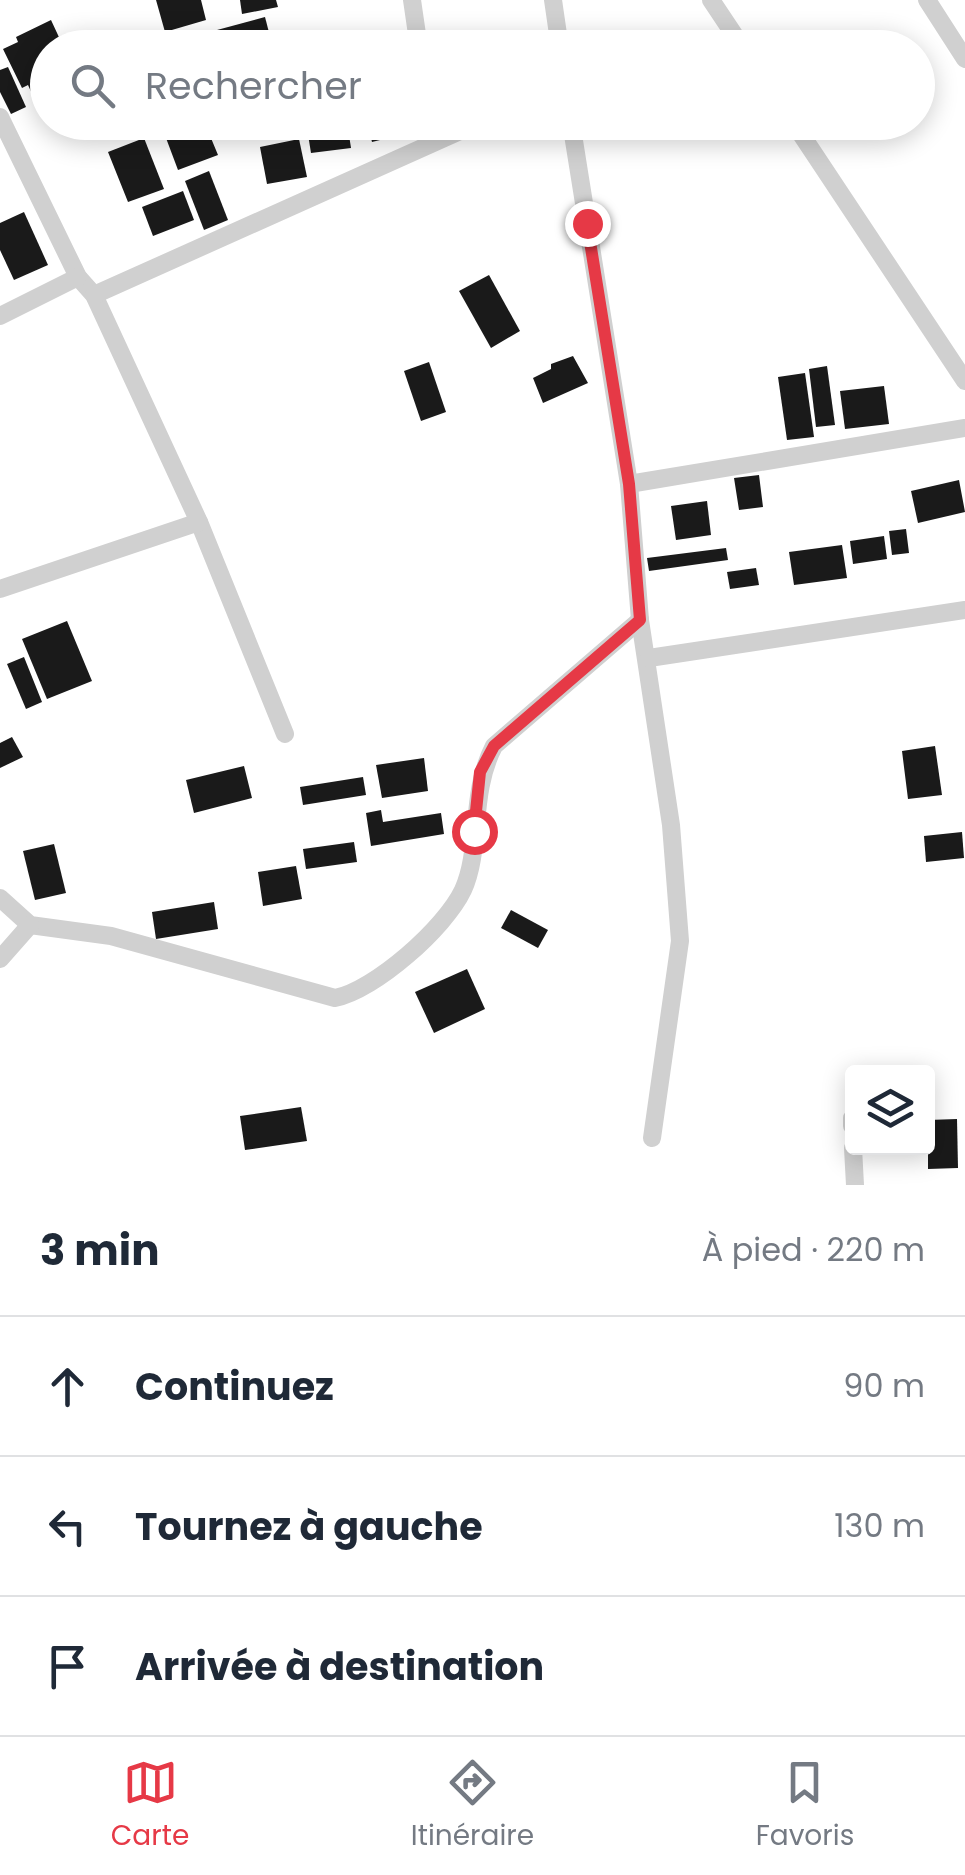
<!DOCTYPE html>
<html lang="fr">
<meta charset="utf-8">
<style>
:root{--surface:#fff;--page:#f6f6f7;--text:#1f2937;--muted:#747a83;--line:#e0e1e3;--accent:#e63946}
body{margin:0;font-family:Poppins,sans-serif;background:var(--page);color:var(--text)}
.controls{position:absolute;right:30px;bottom:30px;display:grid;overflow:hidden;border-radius:10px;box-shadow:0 5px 25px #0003}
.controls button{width:90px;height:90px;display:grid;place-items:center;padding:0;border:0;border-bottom:2px solid var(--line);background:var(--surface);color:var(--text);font:50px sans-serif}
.stop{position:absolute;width:30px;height:30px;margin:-22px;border:8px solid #e63946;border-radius:50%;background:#fff}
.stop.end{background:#e63946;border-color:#fff;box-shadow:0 2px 10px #0008}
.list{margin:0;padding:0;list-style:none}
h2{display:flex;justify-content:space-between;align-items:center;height:130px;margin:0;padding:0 40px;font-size:42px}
h2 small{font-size:32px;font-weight:400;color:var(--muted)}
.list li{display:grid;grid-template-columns:65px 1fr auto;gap:30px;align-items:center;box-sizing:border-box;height:140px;padding:0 40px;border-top:2px solid var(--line)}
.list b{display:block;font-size:38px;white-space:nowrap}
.list em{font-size:32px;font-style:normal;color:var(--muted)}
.icon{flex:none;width:55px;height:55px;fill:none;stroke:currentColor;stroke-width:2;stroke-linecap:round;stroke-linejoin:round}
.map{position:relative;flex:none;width:965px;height:1185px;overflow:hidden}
.search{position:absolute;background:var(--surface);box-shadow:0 5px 25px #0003;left:30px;right:30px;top:30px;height:110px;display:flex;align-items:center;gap:25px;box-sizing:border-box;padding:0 35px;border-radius:55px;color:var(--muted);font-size:38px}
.sheet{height:550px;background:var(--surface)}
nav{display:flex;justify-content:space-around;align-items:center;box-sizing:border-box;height:140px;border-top:2px solid var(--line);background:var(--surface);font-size:28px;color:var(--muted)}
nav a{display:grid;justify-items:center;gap:5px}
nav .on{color:var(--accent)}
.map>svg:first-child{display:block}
.building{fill:#1a1a1a}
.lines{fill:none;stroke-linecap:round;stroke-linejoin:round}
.minor{stroke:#d0d0d0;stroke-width:18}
.route{stroke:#e63946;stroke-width:12}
</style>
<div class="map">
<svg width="965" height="1185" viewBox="0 0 965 1185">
<rect width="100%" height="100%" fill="#fff"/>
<!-- building -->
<g class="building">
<path d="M156,0h45l5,20 -41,12z"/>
<path d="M240,0h36l2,7 -36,7z"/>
<path d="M265,17l8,31h-51l-5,-18z"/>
<path d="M51,20l13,28h-16v41l-15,7 -5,-11 -6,3 -19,-39 15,-7 -2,-5z"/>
<path d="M8,67l18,40 -15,7 -11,-22v-22z"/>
<path d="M160,122h26l4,10 16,-6 12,29 -40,15z"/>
<path d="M262,122h33l1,8 -32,6z"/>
<path d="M306,122h41l4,26 -40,5z"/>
<path d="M367,122h47l2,9 -44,11z"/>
<path d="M144,138l20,51 -36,13 -20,-50z"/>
<path d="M299,139l8,38 -40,7 -7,-37z"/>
<path d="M209,171l19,49 -24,10 -19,-49z"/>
<path d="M183,191l11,29 -41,16 -11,-29z"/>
<path d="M24,212l24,53 -34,15 -14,-30v-27z"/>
<path d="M489,275l31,56 -29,17 -32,-57z"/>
<path d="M573,356l15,27 -45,20 -10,-25 18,-9v-5z"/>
<path d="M429,362l17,50 -25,9 -17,-50z"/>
<path d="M827,366l8,59 -19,2 -7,-58z"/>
<path d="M805,373l9,64 -27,3 -9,-63z"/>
<path d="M884,386l5,38 -44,5 -5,-38z"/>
<path d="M759,475l4,32 -24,3 -5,-32z"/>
<path d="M959,480l6,32 -47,11 -7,-32z"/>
<path d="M707,501l4,34 -35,5 -5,-34z"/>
<path d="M906,529l3,24 -17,2 -3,-24z"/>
<path d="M884,536l3,23 -34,5 -3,-23z"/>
<path d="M842,545l5,33 -53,7 -5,-33z"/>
<path d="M726,548l2,12 -79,11 -2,-13z"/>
<path d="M756,568l3,17 -29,4 -3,-17z"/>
<path d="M67,621l25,60 -45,18 -25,-60z"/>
<path d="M24,657l18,45 -16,7 -19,-45z"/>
<path d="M12,737l11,20 -23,11v-25z"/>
<path d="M935,746l7,49 -34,4 -6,-48z"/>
<path d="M424,758l4,33 -46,7 -6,-33z"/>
<path d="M244,766l8,32 -58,15 -8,-33z"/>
<path d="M363,777l3,18 -63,10 -3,-18z"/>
<path d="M381,810l2,12 58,-9 3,21 -73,12 -5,-33z"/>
<path d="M962,832l2,26 -38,4 -2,-26z"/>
<path d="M354,842l3,20 -51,7 -3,-20z"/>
<path d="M54,844l12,49 -31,7 -12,-49z"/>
<path d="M296,866l6,33 -39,7 -5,-34z"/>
<path d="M214,902l4,27 -62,10 -4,-27z"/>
<path d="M511,910l37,20 -10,18 -37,-20z"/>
<path d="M467,969l18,40 -51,24 -19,-41z"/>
<path d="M301,1107l6,34 -62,9 -5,-34z"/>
<path d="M957,1119l1,49 -30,1v-49z"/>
</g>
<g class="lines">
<!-- minor -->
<g class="minor">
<path d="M412,0l7,48"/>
<path d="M553,0l7,48"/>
<path d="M711,0l32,48"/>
<path d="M927,0l38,59"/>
<path d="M0,117l78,160 16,18 105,227 86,212"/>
<path d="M571,122l58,362 11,136 31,205 9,116 -28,197"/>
<path d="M793,122l172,259"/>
<path d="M94,295l386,-173"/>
<path d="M0,316l78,-39"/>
<path d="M629,484l336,-56"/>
<path d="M0,589l199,-67"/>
<path d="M649,658l316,-48"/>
<path d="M0,898l30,27 81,11 224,62c40,-8 110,-70 128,-108 19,-42 6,-96 31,-144l146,-126"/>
<path d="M0,959l30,-34"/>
<path d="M852,1118v8"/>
<path d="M853,1148l2,37"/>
</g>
</g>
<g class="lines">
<!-- route -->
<path class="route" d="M474,831l6,-59 14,-26 146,-126 -11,-136 -42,-261"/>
</g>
</svg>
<div class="controls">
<button><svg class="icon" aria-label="layers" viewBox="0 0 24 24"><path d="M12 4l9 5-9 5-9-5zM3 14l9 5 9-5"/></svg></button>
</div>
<div class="stop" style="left:474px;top:831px"></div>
<div class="stop end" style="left:587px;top:223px"></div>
<div class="search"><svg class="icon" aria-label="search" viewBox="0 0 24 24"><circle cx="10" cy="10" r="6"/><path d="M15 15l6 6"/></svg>Rechercher</div>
</div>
<section class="sheet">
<h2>3 min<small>À pied · 220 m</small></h2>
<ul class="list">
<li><svg class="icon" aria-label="ahead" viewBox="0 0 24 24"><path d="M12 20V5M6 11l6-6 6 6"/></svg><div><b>Continuez</b></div><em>90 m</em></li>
<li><svg class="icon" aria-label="left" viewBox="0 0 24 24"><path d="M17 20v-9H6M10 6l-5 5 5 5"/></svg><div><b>Tournez à gauche</b></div><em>130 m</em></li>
<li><svg class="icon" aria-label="arrive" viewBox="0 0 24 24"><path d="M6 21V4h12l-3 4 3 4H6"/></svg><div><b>Arrivée à destination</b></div></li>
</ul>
</section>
<nav>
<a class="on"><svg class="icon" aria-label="map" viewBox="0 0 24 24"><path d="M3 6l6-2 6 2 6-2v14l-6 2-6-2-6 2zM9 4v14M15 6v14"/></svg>Carte</a>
<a><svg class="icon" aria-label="directions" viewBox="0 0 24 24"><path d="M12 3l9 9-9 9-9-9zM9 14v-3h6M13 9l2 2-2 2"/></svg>Itinéraire</a>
<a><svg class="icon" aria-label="saved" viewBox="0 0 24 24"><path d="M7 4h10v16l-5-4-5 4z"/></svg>Favoris</a>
</nav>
